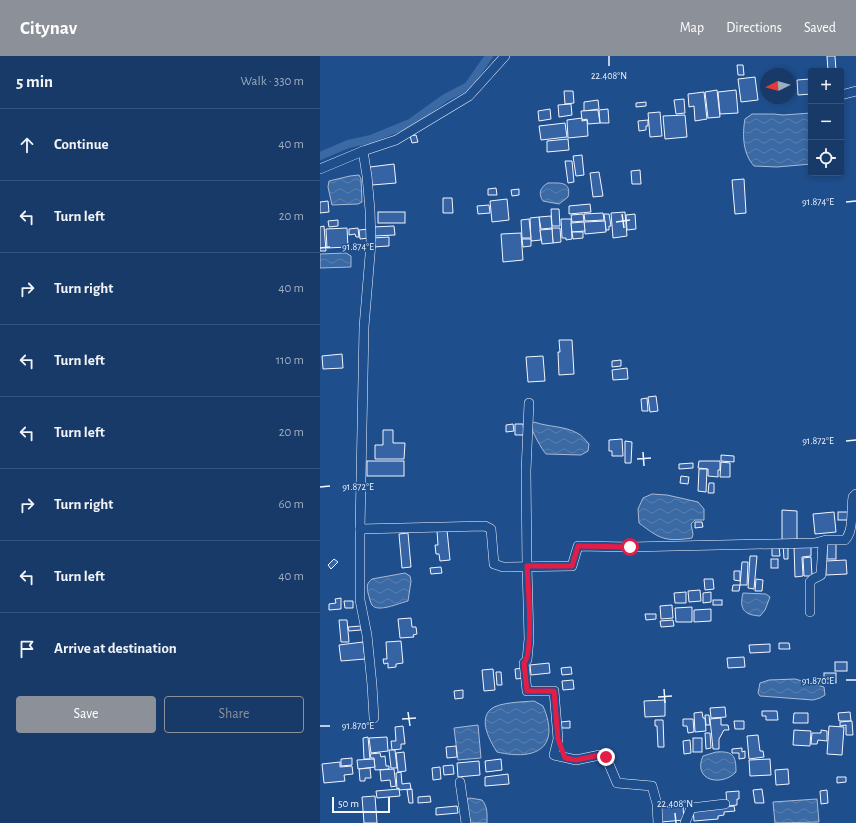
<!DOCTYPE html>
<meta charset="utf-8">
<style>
:root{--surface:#173a69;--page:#244571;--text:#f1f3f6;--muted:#9eadc0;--line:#36547d;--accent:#8c9099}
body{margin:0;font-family:"Alegreya Sans",sans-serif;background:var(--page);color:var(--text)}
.controls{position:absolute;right:12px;top:12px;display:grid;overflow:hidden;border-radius:4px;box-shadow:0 2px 6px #0003}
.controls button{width:36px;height:36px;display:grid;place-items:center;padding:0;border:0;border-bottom:1px solid var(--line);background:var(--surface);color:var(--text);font:20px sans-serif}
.compass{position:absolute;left:440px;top:12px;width:36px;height:36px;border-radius:50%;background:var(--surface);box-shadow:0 2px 6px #0003;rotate:265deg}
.scale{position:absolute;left:12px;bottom:10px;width:58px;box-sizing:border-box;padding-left:4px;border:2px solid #f2f6ff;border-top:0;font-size:11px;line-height:14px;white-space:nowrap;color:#f2f6ff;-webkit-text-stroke:3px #1f4e8c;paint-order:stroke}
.stop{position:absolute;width:12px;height:12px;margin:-9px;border:3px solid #e11d48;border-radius:50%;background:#fff}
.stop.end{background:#e11d48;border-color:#fff;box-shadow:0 1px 4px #0008}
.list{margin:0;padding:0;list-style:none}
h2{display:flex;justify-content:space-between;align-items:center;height:52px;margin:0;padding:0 16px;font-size:17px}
h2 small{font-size:13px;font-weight:400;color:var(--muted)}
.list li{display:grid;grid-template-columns:26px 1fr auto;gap:12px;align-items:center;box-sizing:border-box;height:72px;padding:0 16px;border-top:1px solid var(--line)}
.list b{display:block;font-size:15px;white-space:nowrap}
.list em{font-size:13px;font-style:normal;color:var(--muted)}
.actions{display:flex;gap:8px;padding:12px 16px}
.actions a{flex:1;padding:9px 0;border:1px solid var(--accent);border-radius:4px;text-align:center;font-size:14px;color:var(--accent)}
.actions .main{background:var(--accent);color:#fff}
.icon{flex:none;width:22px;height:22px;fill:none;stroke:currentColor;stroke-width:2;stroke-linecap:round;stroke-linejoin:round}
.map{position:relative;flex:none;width:536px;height:767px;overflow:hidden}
header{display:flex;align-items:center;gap:24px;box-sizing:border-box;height:56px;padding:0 20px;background:var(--accent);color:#fff}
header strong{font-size:19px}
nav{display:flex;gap:22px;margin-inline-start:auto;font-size:14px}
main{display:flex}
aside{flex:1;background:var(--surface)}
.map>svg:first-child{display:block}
.water{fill:url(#water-waves);stroke:#a8bbd7}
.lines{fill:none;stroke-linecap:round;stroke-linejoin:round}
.canal{stroke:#3b69a3;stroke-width:8}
.building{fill:#3563a3;stroke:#f2f6ff}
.minor-casing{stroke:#f2f6ff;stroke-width:10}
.minor{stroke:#1f4e8c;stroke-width:9}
.route{stroke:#e11d48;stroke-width:5}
.ticks{fill:none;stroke:#f2f6ff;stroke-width:1.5}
.ticks-label{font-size:10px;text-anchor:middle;fill:#f2f6ff;stroke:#1f4e8c;stroke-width:3;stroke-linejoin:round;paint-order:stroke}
</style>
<header>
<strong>Citynav</strong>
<nav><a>Map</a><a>Directions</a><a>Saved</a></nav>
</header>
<main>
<aside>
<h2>5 min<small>Walk · 330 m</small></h2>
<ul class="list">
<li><svg class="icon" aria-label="ahead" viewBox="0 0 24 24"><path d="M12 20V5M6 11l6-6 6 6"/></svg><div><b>Continue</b></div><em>40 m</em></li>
<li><svg class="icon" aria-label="left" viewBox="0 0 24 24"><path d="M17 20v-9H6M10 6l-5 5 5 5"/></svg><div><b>Turn left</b></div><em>20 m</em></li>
<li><svg class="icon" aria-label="right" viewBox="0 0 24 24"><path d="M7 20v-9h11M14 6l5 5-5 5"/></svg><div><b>Turn right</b></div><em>40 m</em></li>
<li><svg class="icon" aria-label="left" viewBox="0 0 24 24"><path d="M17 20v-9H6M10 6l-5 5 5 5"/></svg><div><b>Turn left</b></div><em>110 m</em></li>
<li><svg class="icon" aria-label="left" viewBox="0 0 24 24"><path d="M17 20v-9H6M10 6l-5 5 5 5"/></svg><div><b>Turn left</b></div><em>20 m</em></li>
<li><svg class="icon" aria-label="right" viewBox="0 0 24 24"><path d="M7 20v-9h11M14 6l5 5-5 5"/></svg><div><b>Turn right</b></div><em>60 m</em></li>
<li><svg class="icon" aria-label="left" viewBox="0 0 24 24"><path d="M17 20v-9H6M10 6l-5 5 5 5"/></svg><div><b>Turn left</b></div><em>40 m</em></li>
<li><svg class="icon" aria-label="arrive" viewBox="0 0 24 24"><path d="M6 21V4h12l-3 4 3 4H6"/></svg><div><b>Arrive at destination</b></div></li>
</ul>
<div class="actions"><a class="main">Save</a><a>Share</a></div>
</aside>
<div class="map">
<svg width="536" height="767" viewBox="0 0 536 767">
<defs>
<pattern id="water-waves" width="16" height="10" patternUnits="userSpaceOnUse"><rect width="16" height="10" fill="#3b69a3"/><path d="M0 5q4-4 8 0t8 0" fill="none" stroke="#587fb1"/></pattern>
</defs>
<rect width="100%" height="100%" fill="#1f4e8c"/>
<!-- water -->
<g class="water">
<path d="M491,57v51l-34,3 -23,-1c-11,-12 -12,-31 -9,-47l7,-5h22l9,1z"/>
<path d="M39,119l2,4 1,23 -4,2 -26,1 -4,-18 1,-6 21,-5z"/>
<path d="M228,127c11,0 24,-2 20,14l-9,7 -16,-3c-5,-7 -3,-14 5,-18z"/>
<path d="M26,197l5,3v11l-31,1v-14z"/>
<path d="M214,366c14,5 31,4 43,11 5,2 8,7 12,11l-1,7 -7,4 -35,-1c-4,-4 -15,-24 -15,-29z"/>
<path d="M332,438l15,1 31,7 6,7v11h-9l-4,4 2,10 -1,4c-27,4 -32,1 -53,-15l-1,-14 5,-11z"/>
<path d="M85,517l5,3 1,5 -3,20c-9,2 -30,12 -36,4 -2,-3 -3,-9 -4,-12 -1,-7 -2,-9 4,-14z"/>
<path d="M423,537l23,1 4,3 -5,13 -5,6c-16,-1 -21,-7 -17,-23z"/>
<path d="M475,623l29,8 1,8 -5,3 -7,2 -53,-4 -2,-3 2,-10 9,-3z"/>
<path d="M214,645l9,5c18,42 -7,55 -46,46 -7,-11 -19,-32 -6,-43 9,-7 32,-7 43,-8z"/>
<path d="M158,669l3,33 -23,2 -4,-32z"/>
<path d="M396,696c17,-1 20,3 20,20 -14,15 -44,9 -33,-16z"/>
<path d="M150,742l12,2c6,7 5,15 5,23h-20l-2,-23z"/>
<path d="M497,743l2,23 -44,1 -2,-21z"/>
</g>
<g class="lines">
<!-- canal -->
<path class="canal" d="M0,100l28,-12 23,-5 39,-16 35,-25 23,-12 21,-30"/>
</g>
<!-- building -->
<g class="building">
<path d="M507,0h8l1,15h-8z"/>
<path d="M417,9h6l1,10h-6z"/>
<path d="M435,21l3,23 -17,2 -3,-23z"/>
<path d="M490,23l1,15 -13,1 -1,-15z"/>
<path d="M397,34l3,27 -12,1 -3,-26z"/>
<path d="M416,34l2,23 -18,1 -2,-22z"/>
<path d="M244,35h9l1,12 -9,1z"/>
<path d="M384,36l3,27 -12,2 -1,-15 -5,1 -1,-13z"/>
<path d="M364,43l1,14 -9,1 -2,-14z"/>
<path d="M278,44l1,9 -15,2v-9z"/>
<path d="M326,46v4l-10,1v-4z"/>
<path d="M251,48l1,11 -13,2 -1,-12z"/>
<path d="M230,53l1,10 -12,2 -1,-10z"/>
<path d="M288,53l1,14h-9l-1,-13z"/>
<path d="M278,54l2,13 -12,1 -1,-5 -5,1 -1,-9z"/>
<path d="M340,56l2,24 -12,1 -2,-24z"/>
<path d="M365,59l2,22 -22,2 -2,-23z"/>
<path d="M262,62v3l5,-1 1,16 -20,2 -1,-18z"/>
<path d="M328,64v6h-2v4l-7,1 -1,-10z"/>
<path d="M245,67l2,14 -26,3 -2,-14z"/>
<path d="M96,79l2,7 -6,1 -2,-7z"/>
<path d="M248,83l1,11 -22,2v-11z"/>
<path d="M262,99l2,20 -8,1 -3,-20z"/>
<path d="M245,105h7l2,21 -6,1z"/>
<path d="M74,108l2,19 -24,2 -2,-18z"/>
<path d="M320,114l1,14h-9l-1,-13z"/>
<path d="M279,116l4,24 -10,1 -3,-24z"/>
<path d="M424,123l2,34 -11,1 -3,-34z"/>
<path d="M176,132l1,7h-9v-6z"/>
<path d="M199,133v6l-7,1 -1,-6z"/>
<path d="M123,142h9l1,15h-10z"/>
<path d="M187,143l2,21 -17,2 -2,-21z"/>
<path d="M8,145l1,11 -9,1v-11z"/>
<path d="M270,148l1,8 -22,2v-8z"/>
<path d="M169,149l1,8 -12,1 -1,-8z"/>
<path d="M231,153h8l1,17h-8z"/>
<rect x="58" y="156" width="27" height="11"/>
<path d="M305,156l2,24 -14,2 -2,-25z"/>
<path d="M283,157l1,7 -19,1 -1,-7z"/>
<path d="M263,158l1,7 -12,1 -1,-7z"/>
<path d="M284,158h5l2,12h-2v4h-3z"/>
<path d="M315,158l1,15 -9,1 -1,-15z"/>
<path d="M231,160l1,12 -11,1 -2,-12z"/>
<path d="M219,161l2,23 -10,1 -1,-23z"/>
<path d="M209,163l2,19h-9l-1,-18z"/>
<path d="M241,163h10l1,20 -6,1v-2h-4z"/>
<path d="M18,164v6l-9,1 -1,-6z"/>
<path d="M285,165l1,11 -21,2 -1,-12z"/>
<path d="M264,166l1,9 -13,1 -1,-9z"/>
<path d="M4,170l2,25h-6v-24z"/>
<path d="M74,170l1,9 -21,1 -1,-9z"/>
<path d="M27,172l1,19 -21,1 -1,-19z"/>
<path d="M38,172l1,9h-3l-1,-3 -6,1v-6z"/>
<path d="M232,172h8l1,14 -8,1z"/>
<path d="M49,173v9l-9,1 -1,-9z"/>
<path d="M232,173l1,14 -11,1 -2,-14z"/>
<path d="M252,176h11v6l-10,1z"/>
<path d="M201,177l2,27 -20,2 -2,-28z"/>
<path d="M69,181v9l-16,1v-9z"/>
<path d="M202,183h9v7l-8,1z"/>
<path d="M239,284h13l2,34 -15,1 -1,-23h2z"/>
<path d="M22,298l1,14 -20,1 -1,-13z"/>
<path d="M223,300l2,25 -17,1 -2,-25z"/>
<path d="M301,304v6l-9,1v-6z"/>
<path d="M307,312l1,11 -15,1 -1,-10z"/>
<path d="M336,340l2,15 -8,1 -2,-15z"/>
<path d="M327,342l1,13h-6l-1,-12z"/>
<path d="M193,368l1,7 -8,1v-7z"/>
<path d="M195,368h8l1,11h-9z"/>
<path d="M63,374h10v13h12l-1,16h-29v-14h8z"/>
<path d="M302,383l1,17h-11v-5h-3v-11z"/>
<path d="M305,385l7,1 -1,21h-6z"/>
<path d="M401,399l13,1v6l-13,-1z"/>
<rect x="47" y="405" width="37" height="15"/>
<path d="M379,405h21v9h-2v7l-10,-1v-7l-10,-1z"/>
<path d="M401,406l9,1v14h-10z"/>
<path d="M373,407v5l-14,1v-5z"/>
<path d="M379,413h8l-1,23 -8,-1z"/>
<path d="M361,420l8,1 -1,7 -8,-1z"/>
<path d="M389,427h5v10h-6z"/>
<path d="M462,454l15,1v31l-15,-1z"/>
<path d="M514,456l2,20 -21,2 -2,-20z"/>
<rect x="518" y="456" width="10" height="8"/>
<path d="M375,466h7l1,5 -8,1z"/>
<path d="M127,474l3,30 -10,1 -1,-7h-3l-1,-9h3l-1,-14z"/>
<path d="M88,477l3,34 -9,1 -3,-34z"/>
<rect x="507" y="488" width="9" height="15"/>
<path d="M463,489h5v14h-4z"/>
<path d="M491,489v11l-9,1 1,19 -8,1 -1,-31z"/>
<path d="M452,490h7l1,10h-8z"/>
<path d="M430,500h7l-3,33 -6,-1z"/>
<path d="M491,501l1,19h-8l-1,-18z"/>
<path d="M14,503l4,3 -7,7 -3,-4z"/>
<rect x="451" y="503" width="7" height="9"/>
<path d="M526,504l1,14 -21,1v-14z"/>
<path d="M422,506h6l-1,23h-7z"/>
<path d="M121,511l1,6 -11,1 -1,-6z"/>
<path d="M414,515h6v10l-6,-1z"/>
<path d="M384,523h9l1,10 -9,1z"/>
<path d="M436,523l7,1 -1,11h-7z"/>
<path d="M413,529h7l-1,6h-7z"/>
<path d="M380,534l1,11 -12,1 -1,-11z"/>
<path d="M366,536v11h-11l-1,-10z"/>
<path d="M391,536v10l-8,1v-10z"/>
<path d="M21,542v11l-12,1v-6l7,-1 -1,-4z"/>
<rect x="393" y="544" width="9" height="5"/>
<path d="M24,545h9v7h-8z"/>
<path d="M352,549l1,13 -12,1 -1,-13z"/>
<path d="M372,551v15h-16l-1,-14z"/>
<path d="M391,553v12l-17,1v-12z"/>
<path d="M325,558h11v5l-10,1z"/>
<path d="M91,562l1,9h4l1,7 -4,1 1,2 -14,1 -2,-19z"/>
<path d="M19,564h8l2,22h-8z"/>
<path d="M353,564l1,6 -13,1 -1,-6z"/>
<path d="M41,570v4l-12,1 -1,-4z"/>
<path d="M81,585l2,22 -7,1v3l-8,1v-5l-4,1 -1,-5h4l-1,-17z"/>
<path d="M43,586l2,17 -24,2 -2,-16z"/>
<path d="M459,587h10l1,6h-11z"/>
<path d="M450,588v8l-20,1 -1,-8z"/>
<path d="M424,601l1,10 -17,1 -1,-10z"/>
<rect x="515" y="606" width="12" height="9"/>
<path d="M229,607l1,10 -19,2 -1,-10z"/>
<path d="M251,611l1,7 -10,1 -1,-7z"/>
<path d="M203,612l1,10 -8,1 -1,-10z"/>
<path d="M173,613l2,21 -11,1 -2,-21z"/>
<path d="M176,616h5l1,13h-5z"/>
<rect x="504" y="617" width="12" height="10"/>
<path d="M253,624l1,9 -11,1 -1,-9z"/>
<path d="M143,634v8l-8,1 -1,-8z"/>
<path d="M345,644v16l-20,1 -1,-16z"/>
<path d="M405,651l1,10 -15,1 -1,-10z"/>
<path d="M442,655h15l1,9h-12v-4h-4z"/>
<path d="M382,656l1,6h2l1,13 -11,1 -1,-19z"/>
<path d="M530,656l1,9h-12l-1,-8z"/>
<path d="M474,657h14v10h-15z"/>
<path d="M385,659h4l1,10h-4z"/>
<path d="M401,662v7h7l1,5h-5l-5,9v10h-6l-3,-30z"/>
<path d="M363,663h10l1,13 -6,1 -1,-7h-4z"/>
<path d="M335,664h8l1,27h-6l-1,-21h-2z"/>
<path d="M250,665v7h-8l-1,-6z"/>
<path d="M414,665h10v8h-9z"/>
<path d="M532,665l1,14h-7v-10l-6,1v-4z"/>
<path d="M83,670l2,18h-4v5l-9,1 -1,-9h5l-1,-14z"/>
<path d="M509,670l15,1 -2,28 -15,-1z"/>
<path d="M474,674l17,1 -1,15 -17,-1z"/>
<path d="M501,674l6,1v10l-9,-1 -1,4h-6l1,-11h9z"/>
<path d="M385,677h5l1,15 -5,1z"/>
<path d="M438,679l2,16h3l1,6 -15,2 -2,-23z"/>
<path d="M48,681l2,22h-6l-1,-21z"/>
<path d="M67,681l1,14 -17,2 -2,-15z"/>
<rect x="373" y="682" width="9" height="14"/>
<path d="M370,684l1,13 -7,1 -1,-13z"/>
<path d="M136,690l1,11 -10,1 -1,-11z"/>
<path d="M422,692v4l3,-1v7l-6,1v-6h-7v-4z"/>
<path d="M69,694h6l2,18h-6z"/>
<path d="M84,696l2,19 -8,1 -2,-19z"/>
<path d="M60,697l1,4 4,-1 1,10h3v3l-14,1 -1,-12h-3l-1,-4z"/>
<path d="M32,702v7l-11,1v-7z"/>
<path d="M54,703l1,8 -17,2 -1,-9z"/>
<path d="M181,703l1,11 -16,2 -1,-11z"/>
<path d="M450,703l1,16 -21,1 -1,-16z"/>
<path d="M159,705l1,14 -22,2 -1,-14z"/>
<path d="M20,706v5l12,-1 1,8 -9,1 1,6 -21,2 -2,-19z"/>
<path d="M133,709l1,9 -10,1 -1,-9z"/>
<path d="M120,711l1,12 -8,1 -1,-12z"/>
<path d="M50,712l1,10h-6v3h-5l-1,-12z"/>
<path d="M74,713l2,17 -5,1 -1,-7 -9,1 -1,-11z"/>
<path d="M468,713l1,15 -13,1 -1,-15z"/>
<path d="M81,716l1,12 8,-1 1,6 -12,1v-2l-2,1 -1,-16z"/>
<path d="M188,718l1,10 -24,2v-9z"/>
<path d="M517,721h9v5l-9,1z"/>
<path d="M79,733l1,7 -23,2 -1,-7z"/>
<path d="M92,733l1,14h-4l-2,-13z"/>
<path d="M442,733l2,14h-9l-2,-13z"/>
<path d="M507,734l1,13 -7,1 -1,-13z"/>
<path d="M419,735v8h-2v6l-10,1 -1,-14z"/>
<path d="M55,740l2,27h-13l-2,-26z"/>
<path d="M110,740l1,6 -13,1v-6z"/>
<path d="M137,750l1,7 -22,2v-7z"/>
<path d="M363,750l1,14 -23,2 -2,-14z"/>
<path d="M414,750l1,5 -11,1v3l-6,1v3l-24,2 -1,-12z"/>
</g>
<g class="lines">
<!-- minor casing -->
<g class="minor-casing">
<g id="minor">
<path d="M521,39l15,-4"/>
<path d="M43,95l4,25 3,34 1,33 -7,84 -4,202 125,-3 6,3 3,35 9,3 69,-1 6,-20 52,1 185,-4 11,-3h19c9,-9 6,-30 8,-43l3,-3"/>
<path d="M0,113l43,-18 33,-11 73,-44 36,-40"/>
<path d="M209,347l-3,68 1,95 2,73 -2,21 -3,3 3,28h27l4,48 -4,16 22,5 24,-5 6,2 11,26 35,3 5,18 1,19"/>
<path d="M40,473v71l7,35 5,50 2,33"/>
<path d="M490,556v-30l3,-3 8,-4 2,-33"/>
<path d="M140,726l6,41"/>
<path d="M365,767l6,-15 34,-4"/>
</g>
</g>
<!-- minor -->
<use href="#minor" class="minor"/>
</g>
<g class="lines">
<!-- route -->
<path class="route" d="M286,701l-6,-2 -24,5 -11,-2 -7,-19 -4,-48h-27l-3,-28c10,-11 4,-79 3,-97h45l6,-20 52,1"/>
</g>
<!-- ticks -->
<path class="ticks" d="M289,0v10M526,146l10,-1M302,158l2,14M296,166l14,-2M0,192l10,-1M526,385l10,-1M323,396l1,14M317,403l14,-1M0,431l10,-1M526,624h10M344,633l1,14M338,641l14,-1M88,656l2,14M82,663l14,-1M0,670h10M355,757l1,10"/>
<g class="ticks-label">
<text x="289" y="23">22.408°N</text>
<text x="498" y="149">91.874°E</text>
<text x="38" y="194">91.874°E</text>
<text x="498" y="388">91.872°E</text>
<text x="38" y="434">91.872°E</text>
<text x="498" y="628">91.870°E</text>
<text x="38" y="673">91.870°E</text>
<text x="355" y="751">22.408°N</text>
</g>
</svg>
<div class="controls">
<button>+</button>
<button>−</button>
<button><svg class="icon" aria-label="locate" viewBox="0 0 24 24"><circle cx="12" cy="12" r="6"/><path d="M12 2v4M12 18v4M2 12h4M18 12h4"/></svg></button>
</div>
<svg class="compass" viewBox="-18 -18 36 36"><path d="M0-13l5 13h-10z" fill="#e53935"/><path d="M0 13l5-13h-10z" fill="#9eadc0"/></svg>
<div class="scale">50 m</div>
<div class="stop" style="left:310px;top:491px"></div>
<div class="stop end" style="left:286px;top:701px"></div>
</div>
</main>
